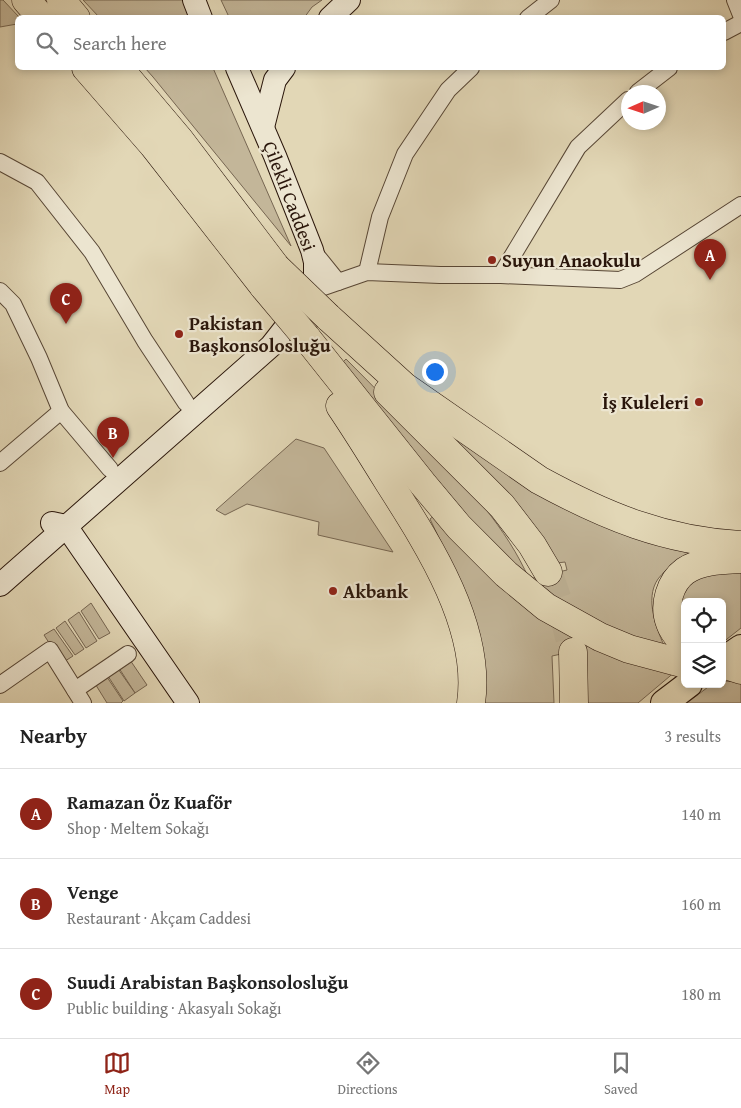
<!DOCTYPE html>
<meta charset="utf-8">
<style>
:root{--surface:#fff;--page:#f2f2f2;--text:#222;--muted:#767676;--line:#e0e0e0;--accent:#8f2418}
body{margin:0;font-family:"Gentium Book Plus",serif;background:var(--page);color:var(--text)}
.controls{position:absolute;right:15px;bottom:15px;display:grid;overflow:hidden;border-radius:8px;box-shadow:0 2px 8px #0003}
.controls button{width:45px;height:45px;display:grid;place-items:center;padding:0;border:0;border-bottom:1px solid var(--line);background:var(--surface);color:var(--text);font:25px sans-serif}
.compass{position:absolute;left:621px;top:85px;width:45px;height:45px;border-radius:50%;background:var(--surface);box-shadow:0 2px 8px #0003;rotate:267deg}
.you{position:absolute;left:434px;top:371px;width:18px;height:18px;margin:-12px;border:4px solid #fff;border-radius:50%;background:#1a73e8;box-shadow:0 0 0 8px #1a73e833}
.badge{display:grid;place-items:center;width:32px;height:32px;border-radius:50%;background:var(--accent);color:#fff;font-size:16px;font-weight:700}
.pin{position:absolute;translate:-50% -41px;filter:drop-shadow(0 1px 2px #0008)}
.pin::after{content:'';position:absolute;top:26px;width:18px;height:15px;background:inherit;clip-path:polygon(0 0,100% 0,50% 100%)}
.list{margin:0;padding:0;list-style:none}
h2{display:flex;justify-content:space-between;align-items:center;height:65px;margin:0;padding:0 20px;font-size:21px}
h2 small{font-size:16px;font-weight:400;color:var(--muted)}
.list li{display:grid;grid-template-columns:32px 1fr auto;gap:15px;align-items:center;box-sizing:border-box;height:90px;padding:0 20px;border-top:1px solid var(--line)}
.list b{display:block;font-size:19px;white-space:nowrap}
.list p{margin:0;font-size:16px;white-space:nowrap;color:var(--muted)}
.list em{font-size:16px;font-style:normal;color:var(--muted)}
.icon{flex:none;width:28px;height:28px;fill:none;stroke:currentColor;stroke-width:2;stroke-linecap:round;stroke-linejoin:round}
.map{position:relative;flex:none;width:741px;height:703px;overflow:hidden}
.search{position:absolute;background:var(--surface);box-shadow:0 2px 8px #0003;left:15px;right:15px;top:15px;height:55px;display:flex;align-items:center;gap:12px;box-sizing:border-box;padding:0 18px;border-radius:8px;color:var(--muted);font-size:19px}
.sheet{height:335px;background:var(--surface)}
nav{display:flex;justify-content:space-around;align-items:center;box-sizing:border-box;height:70px;border-top:1px solid var(--line);background:var(--surface);font-size:14px;color:var(--muted)}
nav a{display:grid;justify-items:center;gap:2px}
nav .on{color:var(--accent)}
.map>svg:first-child{display:block}
.green{fill:#c3b699;stroke:#766652}
.lines{fill:none;stroke-linecap:round;stroke-linejoin:round}
.highway-tunnel{stroke:#bdb094;stroke-width:28;stroke-dasharray:28 14;stroke-linecap:butt}
.street-casing{stroke:#574635;stroke-width:18}
.secondary-casing{stroke:#29150a;stroke-width:24}
.primary-casing{stroke:#29150a;stroke-width:28}
.highway-casing{stroke:#29150a;stroke-width:29}
.street{stroke:#ece5d0;stroke-width:16}
.secondary{stroke:#ece5d0;stroke-width:22}
.primary{stroke:#e2d7b6;stroke-width:26}
.highway{stroke:#e2d7b6;stroke-width:28}
.highway-bridge-casing{stroke:#29150a;stroke-width:29;stroke-linecap:butt}
.highway-bridge{stroke:#e2d7b6;stroke-width:28}
.poi-dot{fill:#8f2418;stroke:#ece5d0;stroke-width:2}
.labels{text-anchor:middle;stroke-width:4.5;stroke-linejoin:round;paint-order:stroke}
.street-label{font-size:19px;fill:#29150a;stroke:#ece5d0}
.poi-label{font-size:19px;font-weight:bold;fill:#29150a;stroke:#ece5d0;text-anchor:start}
</style>
<div class="map">
<svg width="741" height="703" viewBox="0 0 741 703">
<rect width="100%" height="100%" fill="#e2d7b6"/>
<filter id="stains"><feTurbulence type="fractalNoise" baseFrequency=".004" numOctaves="4"/><feColorMatrix values="0 0 0 0 .2 0 0 0 0 .09 0 0 0 0 .02 0 0 0 .5 -.17"/></filter>
<radialGradient id="worn" r=".72"><stop offset=".6" stop-color="#630" stop-opacity="0"/><stop offset="1" stop-color="#630" stop-opacity=".3"/></radialGradient>
<!-- green -->
<g class="green">
<path d="M0,0h3l16,17 -1,1 -1,6 -17,3z"/>
<path d="M83,0h100l8,17h-92z"/>
<path d="M221,0h101l-10,7 -8,11 -75,-1z"/>
<path d="M145,68h68l78,178 -138,-169z"/>
<path d="M346,359c28,28 55,56 83,85 37,41 78,84 100,135l38,-9 -2,-8 -8,1 -114,-135 219,114 30,11c-12,7 -25,14 -34,26 -14,20 -1,51 8,71l-102,-43 -59,-46 -164,-197z"/>
<path d="M296,439l28,9 69,104 -75,-17 1,-13 -72,-18 -22,11 -9,-5z"/>
<path d="M436,514l30,35 210,122 -38,32h-54v-54l-32,7 2,47h-71l-35,-146 -18,-38z"/>
<path d="M741,570v58l-19,15v-41h-37v37l-10,-26 11,-34z"/>
<path d="M91,603l19,30 -11,6 -18,-28z"/>
<path d="M79,612l18,29 -11,7 -18,-28z"/>
<path d="M65,621l19,28 -9,6 -19,-27z"/>
<path d="M54,629l19,27 -11,7 -18,-28z"/>
<path d="M128,657l19,28 -12,8 -18,-28z"/>
<path d="M116,666l19,27 -11,8 -18,-28z"/>
<path d="M105,674l18,27 -2,2h-14l-13,-21z"/>
<path d="M722,681l19,1v21h-54l25,-19h10z"/>
</g>
<g class="lines">
<!-- highway-tunnel -->
<path class="highway-tunnel" d="M548,572l15,42 10,38"/>
<!-- street casing -->
<g class="street-casing">
<g id="street">
<path d="M735,0l6,15"/>
<path d="M528,18l23,-18"/>
<path d="M724,32l17,-9"/>
<path d="M638,92l31,-24"/>
<path d="M0,162l37,20 55,70 53,89 41,62"/>
<path d="M313,251l25,31"/>
<path d="M367,272l13,-55 25,-63 43,-64 23,-22"/>
<path d="M501,275l77,-128 50,-47"/>
<path d="M315,290l52,-18 73,3h61l119,5 15,-6 106,-69"/>
<path d="M0,291l13,13 26,54 22,53 49,58"/>
<path d="M0,463l61,-52"/>
<path d="M0,685l50,-35 33,53"/>
<path d="M75,690l53,-36"/>
</g>
</g>
<!-- secondary casing -->
<g class="secondary-casing">
<g id="secondary">
<path d="M194,0l7,18"/>
<path d="M330,18l19,-18"/>
<path d="M263,127l12,-47 9,-12"/>
<path d="M52,523l14,3 122,177"/>
<path d="M0,585l271,-239 44,-56v-28l-3,-12 -37,-94 -38,-88"/>
</g>
</g>
<!-- primary casing -->
<g class="primary-casing">
<g id="primary">
<path d="M722,661l19,-13"/>
<path d="M664,703l25,-19"/>
</g>
</g>
<!-- highway casing -->
<g class="highway-casing">
<g id="highway">
<path d="M26,0l16,18"/>
<path d="M61,0l15,18"/>
<path d="M86,68l67,77 111,142"/>
<path d="M119,68l60,71 97,128"/>
<path d="M328,317l77,70 134,93c66,36 126,61 202,65"/>
<path d="M306,337l117,147 36,43 47,47 40,33 54,30 29,12 56,15"/>
<path d="M388,392l114,114 30,39 16,27"/>
<path d="M340,406c17,25 33,51 49,77 39,61 93,144 82,220"/>
<path d="M685,645c-6,-7 -12,-13 -15,-22 -7,-18 0,-41 15,-52 16,-11 38,-11 56,-12"/>
<path d="M573,652l1,51"/>
<path d="M722,664l19,6"/>
</g>
</g>
<!-- street -->
<use href="#street" class="street"/>
<!-- secondary -->
<use href="#secondary" class="secondary"/>
<!-- primary -->
<use href="#primary" class="primary"/>
<!-- highway -->
<use href="#highway" class="highway"/>
<!-- highway-bridge casing -->
<g class="highway-bridge-casing">
<g id="highway-bridge">
<path d="M276,267l52,50"/>
<path d="M264,287l42,50"/>
</g>
</g>
<!-- highway-bridge -->
<use href="#highway-bridge" class="highway-bridge"/>
</g>
<!-- markers -->
<g class="poi-dot">
<circle cx="492" cy="260" r="5"/>
<circle cx="179" cy="334" r="5"/>
<circle cx="699" cy="402" r="5"/>
<circle cx="333" cy="591" r="5"/>
</g>
<g class="labels">
<!-- street labels -->
<g class="street-label">
<text transform="translate(290 196) rotate(69)" y="7">Çilekli Caddesi</text>
</g>
<!-- poi labels -->
<g class="poi-label">
<text x="502" y="267">Suyun Anaokulu</text>
<text x="189" y="330">Pakistan<tspan x="189" dy="22">Başkonsolosluğu</tspan></text>
<text x="689" y="409" text-anchor="end">İş Kuleleri</text>
<text x="343" y="598">Akbank</text>
</g>
</g>
<rect width="100%" height="100%" filter="url(#stains)"/>
<rect width="100%" height="100%" fill="url(#worn)"/>
</svg>
<div class="controls">
<button><svg class="icon" aria-label="locate" viewBox="0 0 24 24"><circle cx="12" cy="12" r="6"/><path d="M12 2v4M12 18v4M2 12h4M18 12h4"/></svg></button>
<button><svg class="icon" aria-label="layers" viewBox="0 0 24 24"><path d="M12 4l9 5-9 5-9-5zM3 14l9 5 9-5"/></svg></button>
</div>
<svg class="compass" viewBox="-18 -18 36 36"><path d="M0-13l5 13h-10z" fill="#e53935"/><path d="M0 13l5-13h-10z" fill="#767676"/></svg>
<div class="you"></div>
<div class="pin badge" style="left:710px;top:280px">A</div>
<div class="pin badge" style="left:113px;top:458px">B</div>
<div class="pin badge" style="left:66px;top:324px">C</div>
<div class="search"><svg class="icon" aria-label="search" viewBox="0 0 24 24"><circle cx="10" cy="10" r="6"/><path d="M15 15l6 6"/></svg>Search here</div>
</div>
<section class="sheet">
<h2>Nearby<small>3 results</small></h2>
<ul class="list">
<li><span class="badge">A</span><div><b>Ramazan Öz Kuaför</b><p>Shop · Meltem Sokağı</p></div><em>140 m</em></li>
<li><span class="badge">B</span><div><b>Venge</b><p>Restaurant · Akçam Caddesi</p></div><em>160 m</em></li>
<li><span class="badge">C</span><div><b>Suudi Arabistan Başkonsolosluğu</b><p>Public building · Akasyalı Sokağı</p></div><em>180 m</em></li>
</ul>
</section>
<nav>
<a class="on"><svg class="icon" aria-label="map" viewBox="0 0 24 24"><path d="M3 6l6-2 6 2 6-2v14l-6 2-6-2-6 2zM9 4v14M15 6v14"/></svg>Map</a>
<a><svg class="icon" aria-label="directions" viewBox="0 0 24 24"><path d="M12 3l9 9-9 9-9-9zM9 14v-3h6M13 9l2 2-2 2"/></svg>Directions</a>
<a><svg class="icon" aria-label="saved" viewBox="0 0 24 24"><path d="M7 4h10v16l-5-4-5 4z"/></svg>Saved</a>
</nav>
